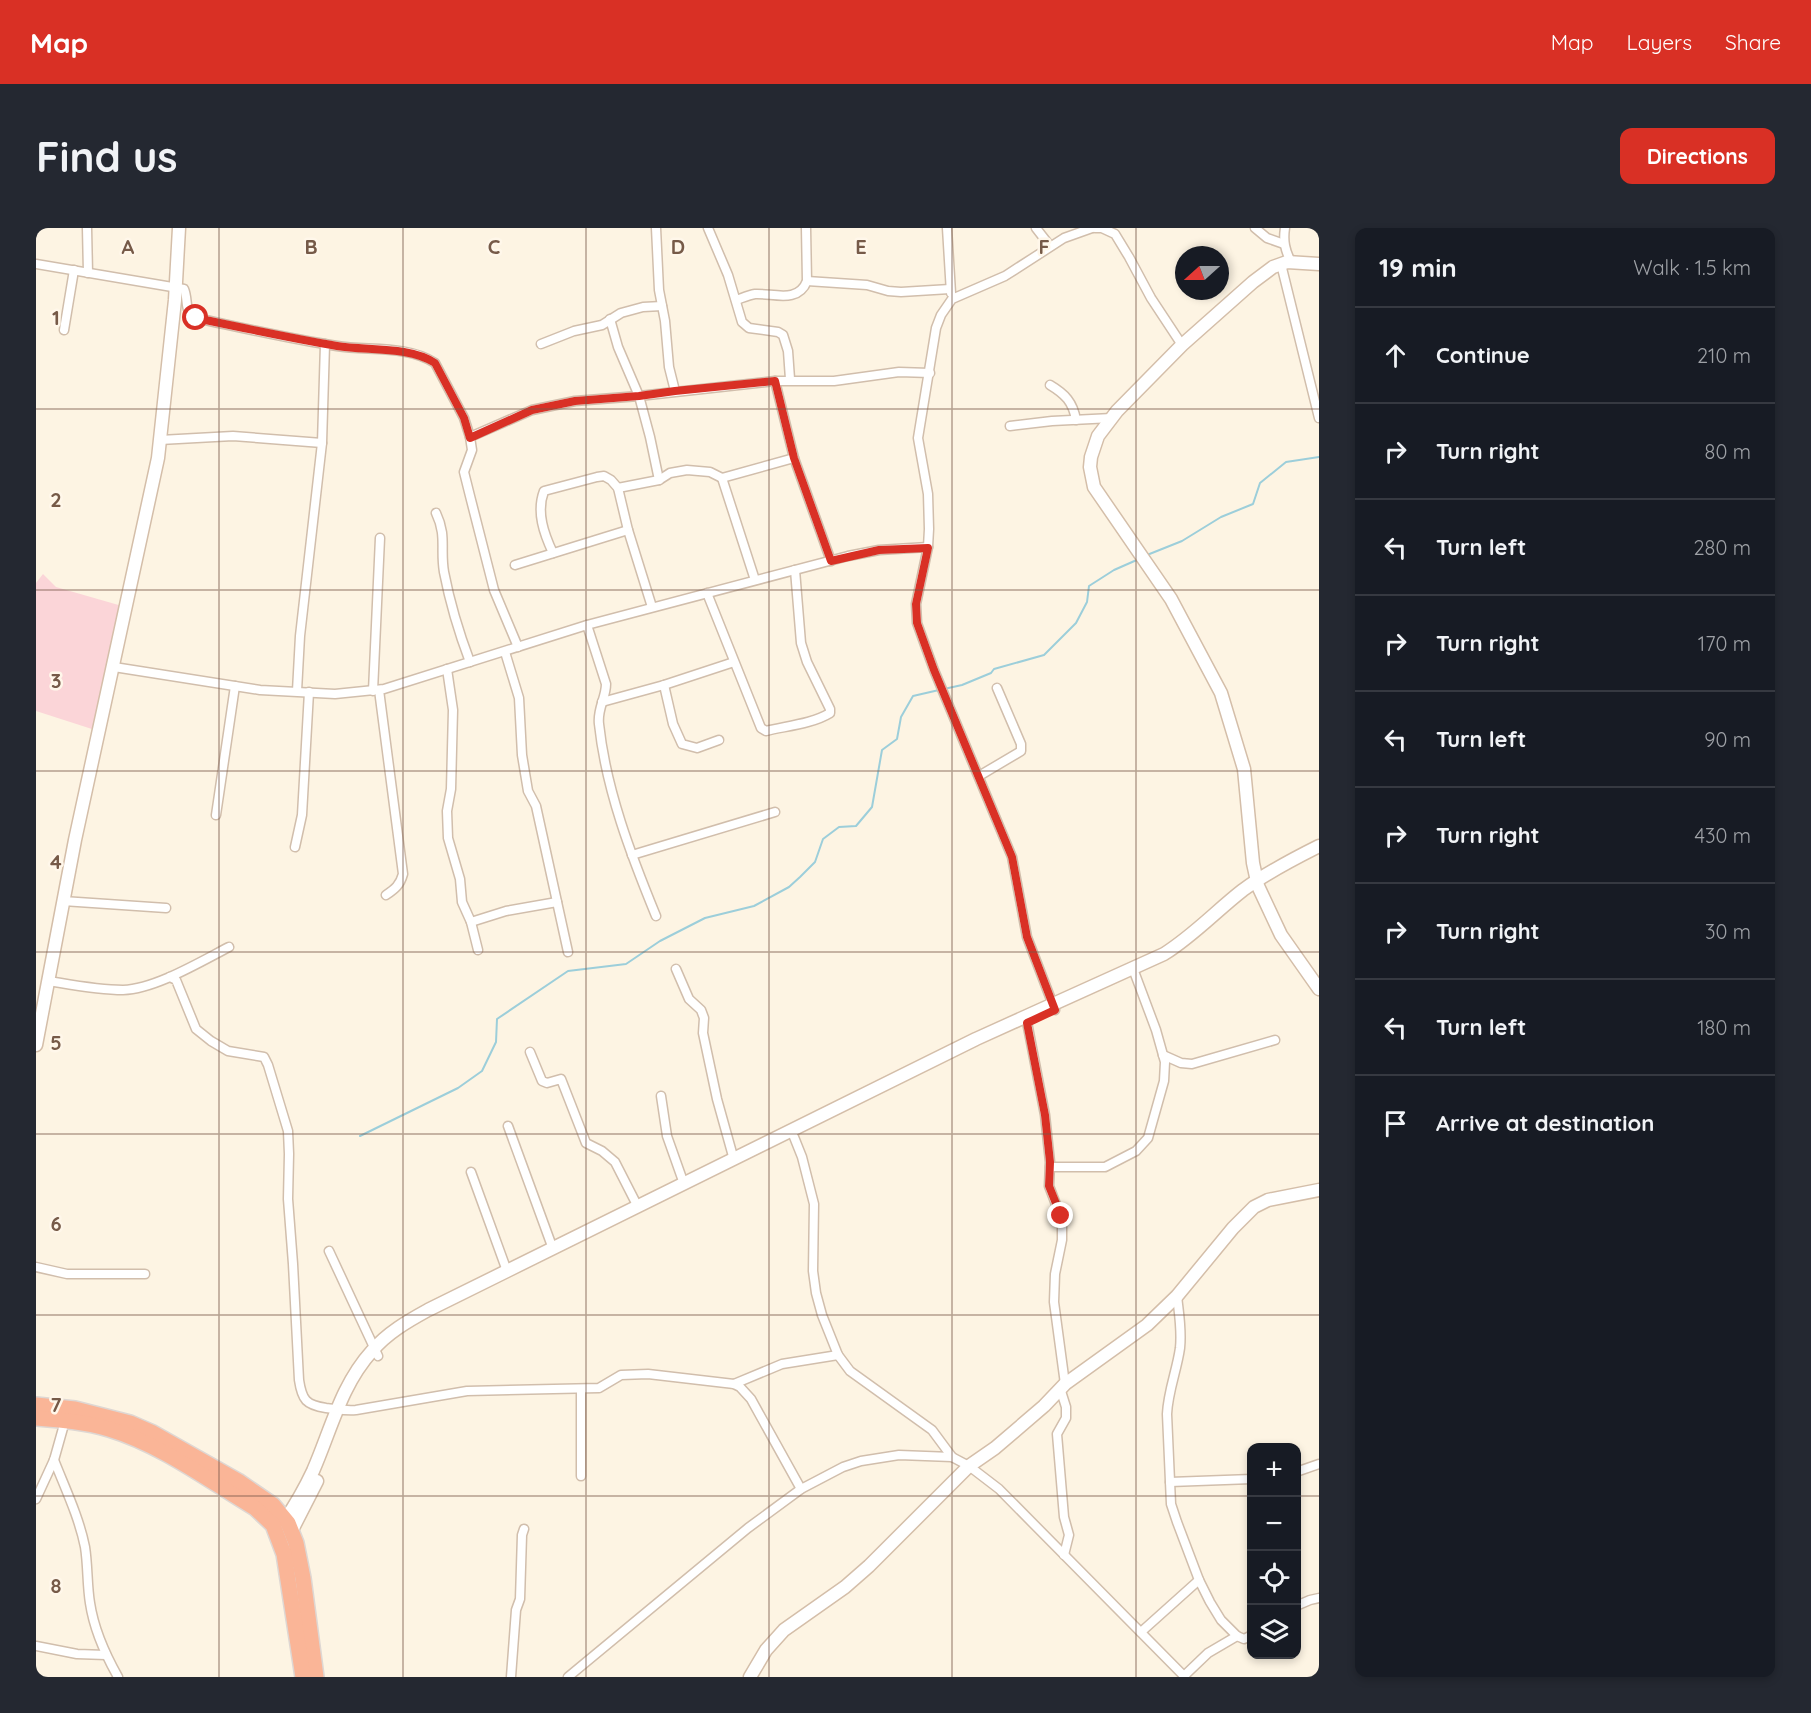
<!DOCTYPE html>
<meta charset="utf-8">
<style>
:root{--surface:#171b24;--page:#242831;--text:#f1f3f6;--muted:#9ea1a6;--line:#363941;--accent:#d93025}
body{margin:0;font-family:Quicksand,sans-serif;background:var(--page);color:var(--text)}
.controls{position:absolute;right:18px;bottom:18px;display:grid;overflow:hidden;border-radius:12px;box-shadow:0 3px 9px #0003}
.controls button{width:54px;height:54px;display:grid;place-items:center;padding:0;border:0;border-bottom:2px solid var(--line);background:var(--surface);color:var(--text);font:30px sans-serif}
.compass{position:absolute;left:1139px;top:18px;width:54px;height:54px;border-radius:50%;background:var(--surface);box-shadow:0 3px 9px #0003;rotate:249deg}
.stop{position:absolute;width:18px;height:18px;margin:-14px;border:4px solid #d93025;border-radius:50%;background:#fff}
.stop.end{background:#d93025;border-color:#fff;box-shadow:0 2px 6px #0008}
.list{margin:0;padding:0;list-style:none}
h2{display:flex;justify-content:space-between;align-items:center;height:78px;margin:0;padding:0 24px;font-size:26px}
h2 small{font-size:20px;font-weight:400;color:var(--muted)}
.list li{display:grid;grid-template-columns:39px 1fr auto;gap:18px;align-items:center;box-sizing:border-box;height:96px;padding:0 24px;border-top:2px solid var(--line)}
.list b{display:block;font-size:22px;white-space:nowrap}
.list em{font-size:20px;font-style:normal;color:var(--muted)}
.icon{flex:none;width:33px;height:33px;fill:none;stroke:currentColor;stroke-width:2;stroke-linecap:round;stroke-linejoin:round}
.map{position:relative;flex:none;width:1283px;height:1449px;overflow:hidden;border-radius:12px}
header{display:flex;align-items:center;gap:36px;box-sizing:border-box;height:84px;padding:0 30px;background:var(--accent);color:#fff}
header strong{font-size:28px}
nav{display:flex;gap:33px;margin-inline-start:auto;font-size:21px}
.intro{display:flex;align-items:center;justify-content:space-between;box-sizing:border-box;height:144px;padding:0 36px}
h1{margin:0;font-size:42px}
.button{padding:15px 27px;border-radius:12px;background:var(--accent);color:#fff;font-size:21px;font-weight:700}
main{display:flex;gap:36px;padding:0 36px}
aside{flex:1;background:var(--surface);border-radius:12px;box-shadow:0 3px 9px #0003}
.map>svg:first-child{display:block}
.medical{fill:#fbd5d8}
.lines{fill:none;stroke-linecap:round;stroke-linejoin:round}
.stream{stroke:#9cceda;stroke-width:2}
.street-casing{stroke:#d1beac;stroke-width:11}
.secondary-casing{stroke:#d4bea9;stroke-width:15}
.highway-casing{stroke:#ded7d3;stroke-width:18}
.street{stroke:#fff;stroke-width:8}
.secondary{stroke:#fff;stroke-width:12}
.highway{stroke:#fab597;stroke-width:15}
.route{stroke:#d93025;stroke-width:8}
.grid{fill:none;stroke:#765a48;stroke-width:1.5;stroke-opacity:0.55}
.grid-label{font-size:20px;text-anchor:middle;font-weight:bold;fill:#765a48;stroke:#fff7ea;stroke-width:5;stroke-linejoin:round;paint-order:stroke}
</style>
<header>
<strong>Map</strong>
<nav><a>Map</a><a>Layers</a><a>Share</a></nav>
</header>
<div class="intro"><h1>Find us</h1><a class="button">Directions</a></div>
<main>
<div class="map">
<svg width="1283" height="1449" viewBox="0 0 1283 1449">
<rect width="100%" height="100%" fill="#fdf4e3"/>
<!-- medical -->
<path class="medical" d="M7,346l13,13 66,19 -27,124 -59,-19v-128z"/>
<g class="lines">
<!-- stream -->
<g class="stream">
<path d="M1111,327l35,-14 39,-24 32,-13 7,-21 26,-21 33,-5"/>
<path d="M908,461l18,-4 29,-12 3,-4 50,-14 32,-32 11,-21 2,-16 25,-16 25,-11"/>
<path d="M324,908l98,-48 24,-17 14,-29 1,-23 71,-48 58,-7 34,-23 45,-23 49,-12 35,-19 11,-10 15,-15 8,-23 16,-12 17,-1 16,-19 10,-57 15,-11 4,-22 12,-21 26,-6"/>
</g>
<!-- street casing -->
<g class="street-casing">
<g id="street">
<path d="M51,0l1,45"/>
<path d="M620,0l3,62 6,31 4,46 6,24"/>
<path d="M672,0l20,47 14,47 7,6 29,4 5,3 5,16 2,28"/>
<path d="M911,0l4,65"/>
<path d="M1000,0l14,18"/>
<path d="M1059,0h7l13,6 14,23 22,41 31,47"/>
<path d="M1219,0l12,10 17,6"/>
<path d="M1249,0c-2,13 0,22 6,34"/>
<path d="M0,36l148,25c5,12 -1,22 12,29 47,10 94,21 141,28 31,5 71,-1 98,17l29,55 6,19 2,13 -8,22 6,24 24,94 24,57"/>
<path d="M1245,36l38,154"/>
<path d="M771,53l60,4 21,6 13,1 49,-3"/>
<path d="M700,72c6,-2 13,-5 19,-6 18,-1 43,10 52,-13l-1,-53"/>
<path d="M574,91l8,28 21,49 11,41 9,43"/>
<path d="M28,102l10,-60"/>
<path d="M505,116l33,-13 28,-6 19,-12 22,-6 19,-1"/>
<path d="M739,153l19,77 37,103"/>
<path d="M1014,157c15,9 23,17 26,35"/>
<path d="M974,198l42,-5 60,-3"/>
<path d="M434,209l62,-27 43,-9 64,-5 136,-15h59l65,-9 31,1"/>
<path d="M124,212l73,-4 89,7"/>
<path d="M686,250l33,102"/>
<path d="M582,260l41,-8 11,-7 17,-3 23,2 12,6 72,-20"/>
<path d="M400,285c11,23 4,36 8,59 6,31 15,61 26,90"/>
<path d="M517,325c-9,-19 -17,-41 -9,-62l53,-14 7,-1 7,4 7,8 10,42 24,77"/>
<path d="M479,337l113,-35"/>
<path d="M671,365l54,135 5,3c20,-5 46,-7 64,-18v-4l-23,-47 -6,-19 -6,-73"/>
<path d="M551,397l19,59c0,14 -9,25 -7,40 7,66 32,131 57,192"/>
<path d="M469,424l14,46 3,57 6,36 8,15 32,146"/>
<path d="M78,439l146,23 75,4 49,-5 203,-64 261,-69 31,-6 49,-3"/>
<path d="M411,441l6,41 -2,79 -4,22 1,27 12,41 2,23 9,20 7,28"/>
<path d="M628,457l9,39 9,20 15,4 22,-8"/>
<path d="M343,462l24,184c-3,11 -8,15 -17,21"/>
<path d="M261,463l3,-55 22,-193 3,-99"/>
<path d="M337,463l7,-153"/>
<path d="M566,474l62,-17 70,-23"/>
<path d="M943,548l42,-25v-7l-24,-56"/>
<path d="M180,587l19,-129"/>
<path d="M259,619l7,-32 7,-123"/>
<path d="M596,627l143,-43"/>
<path d="M27,673l103,7"/>
<path d="M435,694l35,-11 51,-9"/>
<path d="M640,741l13,30 12,11 3,8 -1,15 14,66 17,61"/>
<path d="M134,749l6,3 20,49 15,12 17,10 36,6 4,8 20,66 1,23 -1,45 5,65 6,116c3,20 7,25 27,28 11,1 19,3 30,2l111,-19 132,-3 22,-13 27,-1 86,10 6,3 11,12 50,90"/>
<path d="M13,753c24,4 49,9 74,9 32,-1 77,-28 106,-43"/>
<path d="M1019,782l-28,-73 -15,-80 -78,-187 -17,-47 -1,-19 12,-57 1,-18 -1,-35 -10,-56 18,-110 5,-13 11,-16 53,-23 59,-38 28,-10"/>
<path d="M991,794l18,93 5,47 -1,24 13,34v20l-7,34 -1,28 11,82"/>
<path d="M494,824l12,29 5,2 14,-4 25,64 16,8 13,11 23,45"/>
<path d="M1127,827l18,8 11,1 83,-24"/>
<path d="M625,868l6,40 17,48"/>
<path d="M472,898l45,123"/>
<path d="M758,909l8,20 12,47 -1,67 3,22 6,22 16,40 12,16 82,59 20,27"/>
<path d="M1014,939h55l31,-16 12,-13 16,-57 1,-19 -9,-32 -21,-56"/>
<path d="M435,944l36,99"/>
<path d="M293,1023l49,105"/>
<path d="M0,1039l31,7h78"/>
<path d="M1141,1068c2,18 5,34 3,52 -3,22 -12,43 -13,66l4,90 6,18 22,58 11,22 11,18 16,16"/>
<path d="M698,1156l48,-20 56,-9"/>
<path d="M1024,1160l6,19v11l-9,16 7,83 5,18 -5,20"/>
<path d="M18,1232c11,28 25,57 31,87 3,19 2,38 5,56 4,27 15,51 28,74"/>
<path d="M1260,1244l23,-8"/>
<path d="M545,1248v-87"/>
<path d="M1134,1254l82,-3"/>
<path d="M0,1271l18,-39 11,-39"/>
<path d="M1260,1378l14,-6 9,-2"/>
<path d="M1105,1404l58,-52"/>
<path d="M0,1418l41,8 29,1"/>
<path d="M1148,1448l24,-23 29,-17 7,3 8,-4"/>
<path d="M475,1449l5,-67 4,-11 2,-64 2,-6"/>
<path d="M532,1449l180,-149 53,-39 42,-22 18,-6 38,-6 53,2 17,9 30,23 186,188"/>
</g>
</g>
<!-- secondary casing -->
<g class="secondary-casing">
<g id="secondary">
<path d="M1283,36l-32,-2 -14,5 -20,15 -71,63 -65,66 -19,25 -7,21 -1,10 4,20 77,112 50,94 23,76 9,94 5,23 23,49 38,54"/>
<path d="M0,817l39,-205 83,-382 17,-158 4,-72"/>
<path d="M249,1292c11,-16 20,-32 28,-49 18,-41 28,-86 59,-120 15,-18 36,-30 56,-41l548,-271 188,-85c29,-18 52,-43 79,-64 23,-17 50,-31 76,-44"/>
<path d="M256,1302l25,-49"/>
<path d="M714,1449l16,-27 18,-20 61,-43 24,-21 100,-100 26,-18 49,-42 21,-22 82,-59 30,-29 56,-68 21,-21 14,-7 51,-10"/>
</g>
</g>
<!-- highway casing -->
<g class="highway-casing">
<g id="highway">
<path d="M0,1177l39,4 55,14 23,10 85,48 35,24 15,18 8,20 7,35 13,99"/>
<path d="M0,1190c25,2 49,4 73,11 53,16 99,51 146,79l18,17 11,29 19,123"/>
</g>
</g>
<!-- street -->
<use href="#street" class="street"/>
<!-- secondary -->
<use href="#secondary" class="secondary"/>
<!-- highway -->
<use href="#highway" class="highway"/>
</g>
<g class="lines">
<!-- route -->
<path class="route" d="M160,90c47,10 94,20 141,28 30,5 72,0 98,17l29,55 6,20 62,-28 43,-9 64,-5 36,-5 100,-10 19,77 37,103 48,-11 49,-2 -12,56 1,19 17,47 78,187 15,80 28,73 -28,13 18,92 5,47 -1,24 12,30"/>
</g>
<!-- grid -->
<path class="grid" d="M183,0v1449M367,0v1449M550,0v1449M733,0v1449M916,0v1449M1100,0v1449M0,181h1283M0,362h1283M0,543h1283M0,724h1283M0,906h1283M0,1087h1283M0,1268h1216M1260,1268h23"/>
<g class="grid-label">
<text x="92" y="26">A</text>
<text x="275" y="26">B</text>
<text x="458" y="26">C</text>
<text x="642" y="26">D</text>
<text x="825" y="26">E</text>
<text x="1008" y="26">F</text>
<text x="20" y="97">1</text>
<text x="20" y="279">2</text>
<text x="20" y="460">3</text>
<text x="20" y="641">4</text>
<text x="20" y="822">5</text>
<text x="20" y="1003">6</text>
<text x="20" y="1184">7</text>
<text x="20" y="1365">8</text>
</g>
</svg>
<div class="controls">
<button>+</button>
<button>−</button>
<button><svg class="icon" aria-label="locate" viewBox="0 0 24 24"><circle cx="12" cy="12" r="6"/><path d="M12 2v4M12 18v4M2 12h4M18 12h4"/></svg></button>
<button><svg class="icon" aria-label="layers" viewBox="0 0 24 24"><path d="M12 4l9 5-9 5-9-5zM3 14l9 5 9-5"/></svg></button>
</div>
<svg class="compass" viewBox="-18 -18 36 36"><path d="M0-13l5 13h-10z" fill="#e53935"/><path d="M0 13l5-13h-10z" fill="#9ea1a6"/></svg>
<div class="stop" style="left:160px;top:90px"></div>
<div class="stop end" style="left:1025px;top:988px"></div>
</div>
<aside>
<h2>19 min<small>Walk · 1.5 km</small></h2>
<ul class="list">
<li><svg class="icon" aria-label="ahead" viewBox="0 0 24 24"><path d="M12 20V5M6 11l6-6 6 6"/></svg><div><b>Continue</b></div><em>210 m</em></li>
<li><svg class="icon" aria-label="right" viewBox="0 0 24 24"><path d="M7 20v-9h11M14 6l5 5-5 5"/></svg><div><b>Turn right</b></div><em>80 m</em></li>
<li><svg class="icon" aria-label="left" viewBox="0 0 24 24"><path d="M17 20v-9H6M10 6l-5 5 5 5"/></svg><div><b>Turn left</b></div><em>280 m</em></li>
<li><svg class="icon" aria-label="right" viewBox="0 0 24 24"><path d="M7 20v-9h11M14 6l5 5-5 5"/></svg><div><b>Turn right</b></div><em>170 m</em></li>
<li><svg class="icon" aria-label="left" viewBox="0 0 24 24"><path d="M17 20v-9H6M10 6l-5 5 5 5"/></svg><div><b>Turn left</b></div><em>90 m</em></li>
<li><svg class="icon" aria-label="right" viewBox="0 0 24 24"><path d="M7 20v-9h11M14 6l5 5-5 5"/></svg><div><b>Turn right</b></div><em>430 m</em></li>
<li><svg class="icon" aria-label="right" viewBox="0 0 24 24"><path d="M7 20v-9h11M14 6l5 5-5 5"/></svg><div><b>Turn right</b></div><em>30 m</em></li>
<li><svg class="icon" aria-label="left" viewBox="0 0 24 24"><path d="M17 20v-9H6M10 6l-5 5 5 5"/></svg><div><b>Turn left</b></div><em>180 m</em></li>
<li><svg class="icon" aria-label="arrive" viewBox="0 0 24 24"><path d="M6 21V4h12l-3 4 3 4H6"/></svg><div><b>Arrive at destination</b></div></li>
</ul>
</aside>
</main>
